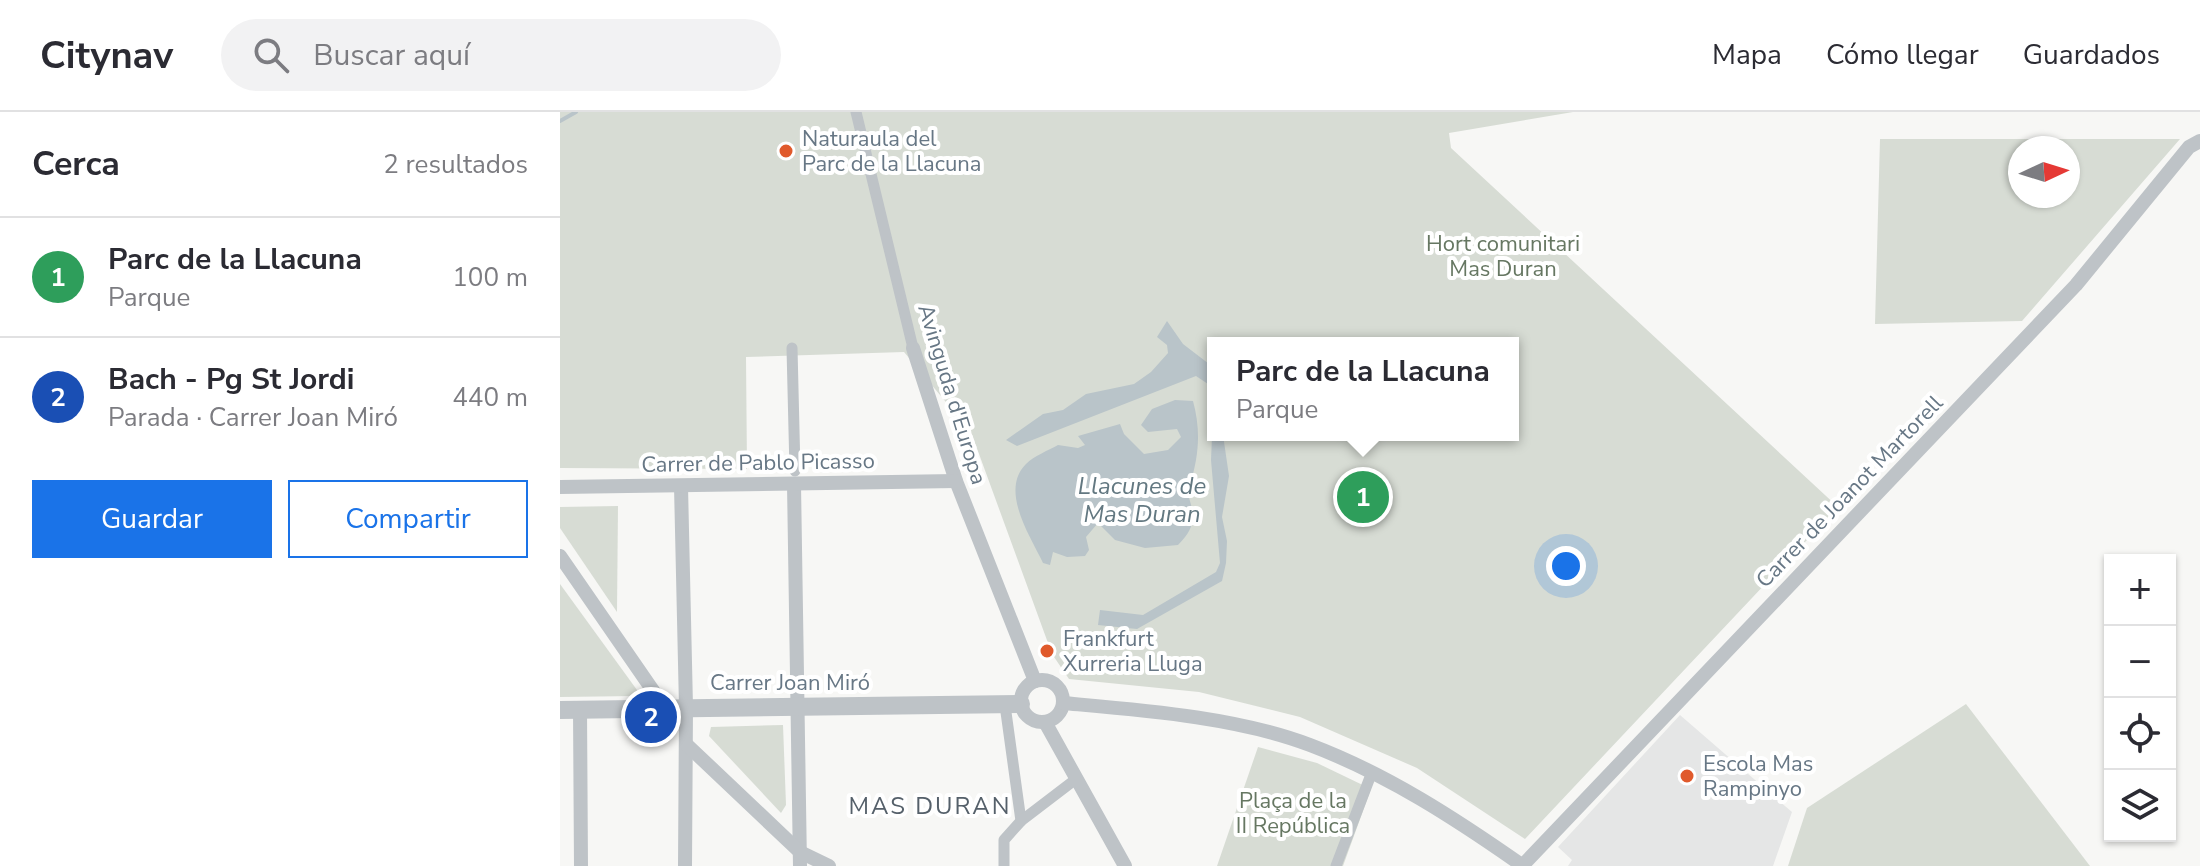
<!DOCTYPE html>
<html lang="es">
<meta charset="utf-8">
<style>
:root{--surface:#fff;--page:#f2f2f3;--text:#2b2b33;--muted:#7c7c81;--line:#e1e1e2;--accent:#1a73e8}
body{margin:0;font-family:"Nunito Sans",sans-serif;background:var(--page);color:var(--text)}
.controls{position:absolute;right:24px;bottom:24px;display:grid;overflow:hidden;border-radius:0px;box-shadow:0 2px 6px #0004}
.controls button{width:72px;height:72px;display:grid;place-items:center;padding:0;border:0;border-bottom:2px solid var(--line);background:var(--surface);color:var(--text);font:40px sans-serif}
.compass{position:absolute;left:1448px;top:24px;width:72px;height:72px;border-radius:50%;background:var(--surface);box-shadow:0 2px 6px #0004;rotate:86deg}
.you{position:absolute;left:1006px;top:454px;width:28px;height:28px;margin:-20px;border:6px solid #fff;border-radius:50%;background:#1a73e8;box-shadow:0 0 0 12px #1a73e833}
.badge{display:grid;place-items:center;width:52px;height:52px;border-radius:50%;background:var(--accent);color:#fff;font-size:26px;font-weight:700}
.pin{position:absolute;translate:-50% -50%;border:4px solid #fff;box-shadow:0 2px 8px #0006}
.popup{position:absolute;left:647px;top:225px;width:312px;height:104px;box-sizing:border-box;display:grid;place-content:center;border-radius:0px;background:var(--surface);filter:drop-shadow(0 2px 6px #0005);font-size:26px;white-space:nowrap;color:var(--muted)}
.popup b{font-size:30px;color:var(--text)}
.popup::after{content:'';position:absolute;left:50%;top:100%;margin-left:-16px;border:16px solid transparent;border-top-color:var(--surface)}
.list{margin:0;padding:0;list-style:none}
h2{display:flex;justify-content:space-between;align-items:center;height:104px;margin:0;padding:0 32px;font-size:34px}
h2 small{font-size:26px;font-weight:400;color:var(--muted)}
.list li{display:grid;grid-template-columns:52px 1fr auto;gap:24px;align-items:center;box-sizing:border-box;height:120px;padding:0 32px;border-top:2px solid var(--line)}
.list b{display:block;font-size:30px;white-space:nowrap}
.list p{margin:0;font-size:26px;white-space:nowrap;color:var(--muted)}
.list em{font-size:26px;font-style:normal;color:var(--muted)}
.actions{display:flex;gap:16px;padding:24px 32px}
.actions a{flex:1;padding:18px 0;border:2px solid var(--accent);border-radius:0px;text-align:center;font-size:28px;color:var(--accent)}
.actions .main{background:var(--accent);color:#fff}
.icon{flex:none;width:44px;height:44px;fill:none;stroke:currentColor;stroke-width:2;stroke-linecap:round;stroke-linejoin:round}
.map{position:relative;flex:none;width:1640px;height:754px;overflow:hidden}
header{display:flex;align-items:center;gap:48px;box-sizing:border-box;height:112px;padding:0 40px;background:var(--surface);border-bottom:2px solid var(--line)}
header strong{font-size:38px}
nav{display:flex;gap:44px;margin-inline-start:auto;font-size:28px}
.search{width:560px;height:72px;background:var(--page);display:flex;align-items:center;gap:20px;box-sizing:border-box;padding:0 28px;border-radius:44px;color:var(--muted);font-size:30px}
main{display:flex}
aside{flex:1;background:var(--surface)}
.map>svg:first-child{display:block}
.built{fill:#e5e6e6}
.green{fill:#d7dcd4;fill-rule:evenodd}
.water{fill:#b9c4c9}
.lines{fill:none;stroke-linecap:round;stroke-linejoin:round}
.stream{stroke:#b9c4c9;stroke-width:4}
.pedestrian{stroke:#bec3c7;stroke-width:11}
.minor{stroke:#bec3c7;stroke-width:14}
.tertiary{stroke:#bec3c7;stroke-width:18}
.poi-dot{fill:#e05a2c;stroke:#fff;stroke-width:3}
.labels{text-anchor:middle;stroke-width:8;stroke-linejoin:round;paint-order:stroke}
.poi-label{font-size:22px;fill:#677785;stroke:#fff;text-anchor:start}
.park-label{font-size:22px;fill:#667762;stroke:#fff}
.street-label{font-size:22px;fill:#677785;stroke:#fff}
.water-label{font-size:24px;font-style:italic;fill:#637881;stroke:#fff}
.neighbourhood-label{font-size:24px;letter-spacing:2px;fill:#55606a;stroke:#fff}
</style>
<header>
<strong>Citynav</strong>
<div class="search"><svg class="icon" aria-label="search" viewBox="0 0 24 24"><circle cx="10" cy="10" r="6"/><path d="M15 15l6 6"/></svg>Buscar aquí</div>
<nav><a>Mapa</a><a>Cómo llegar</a><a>Guardados</a></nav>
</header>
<main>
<aside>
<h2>Cerca<small>2 resultados</small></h2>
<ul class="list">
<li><span class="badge" style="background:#2e9e5b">1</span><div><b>Parc de la Llacuna</b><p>Parque</p></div><em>100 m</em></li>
<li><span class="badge" style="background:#1a4fb4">2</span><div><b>Bach - Pg St Jordi</b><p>Parada · Carrer Joan Miró</p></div><em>440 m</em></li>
</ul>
<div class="actions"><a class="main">Guardar</a><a>Compartir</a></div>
</aside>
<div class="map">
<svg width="1640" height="754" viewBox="0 0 1640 754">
<rect width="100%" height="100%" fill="#f7f7f5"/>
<!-- built -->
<path class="built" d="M1120,603l112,97 -19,54h-205l4,-6 -14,-13z"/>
<!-- green -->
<g class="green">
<path d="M0,0h1013l-124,21 2,15 388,360 -40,40 -274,291 -108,-71 -117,-51 -101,-25 -130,-13 -17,-25 -81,-222 -67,-80 -158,5 1,112 -187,-1zM653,231h300v92h-300z"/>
<path d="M1320,27h300l-158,182 -147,3zM1460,36h48v48h-48z"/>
<path d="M58,394l-1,106 -57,-84v-21z"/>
<path d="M0,472l77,106 -1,6 -76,1z"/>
<path d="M1406,592l124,162h-302l19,-58z"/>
<path d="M223,613l3,80 -5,8 -72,-77 2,-9z"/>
<path d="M698,635l59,16 54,26 -28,77h-126z"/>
</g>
<!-- water -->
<g class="water">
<path d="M607,209l16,23 30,23v26l-5,-9 -12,-8 -179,70 -11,-6 37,-26 20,-4 23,-16 48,-10 17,-12 17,-19 -1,-8 -10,-8z"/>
<path d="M615,288l18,1c8,29 6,55 -3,83l-5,2c9,26 14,38 -7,59l-33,3 -30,-8 -17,-17 -12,14 3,13 -4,6 -18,1 -14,-5 -3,13 -7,-2c-12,-26 -44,-72 -17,-99 8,-8 23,-14 32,-19l20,3 7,-3 -7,-9 42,-12 4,10 20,20 24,-4 13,-13 -4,-8 -29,3 -7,-7 11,-16z"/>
<path d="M653,302v21h10l6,41 -7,41 5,24 -1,22 -4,18 -85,48 -39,-4 2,-15 43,5 73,-43 4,-9 -9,-103z"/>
</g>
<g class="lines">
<!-- stream -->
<path class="stream" d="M0,9l16,-9"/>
<!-- pedestrian -->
<g class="pedestrian">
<path d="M296,0l57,236"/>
<path d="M232,236l3,123"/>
<path d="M445,593l16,116"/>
<path d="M444,754v-26l17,-19 55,-42"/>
<path d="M776,754l36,-94"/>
</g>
<!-- minor -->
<g class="minor">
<path d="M353,236l43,133 79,200"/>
<path d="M234,372l6,382"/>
<path d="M121,374l5,221 -1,159"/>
<path d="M0,375l396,-6"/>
<path d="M0,444l105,152"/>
<circle cx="482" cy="589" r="21"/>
<path d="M503,591c78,7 174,14 247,42 77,29 146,74 213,121"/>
<path d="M20,598l1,156"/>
<path d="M485,610l80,144"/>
<path d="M126,632l114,108 29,14"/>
<path d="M962,754l554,-581 113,-138 11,-6"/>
</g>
<!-- tertiary -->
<path class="tertiary" d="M0,598l461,-6"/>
</g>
<!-- markers -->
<g class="poi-dot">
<circle cx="226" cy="39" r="8"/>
<circle cx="487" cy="539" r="8"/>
<circle cx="1127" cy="664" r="8"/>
</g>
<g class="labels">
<!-- poi labels -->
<g class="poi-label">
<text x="242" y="34">Naturaula del<tspan x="242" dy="25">Parc de la Llacuna</tspan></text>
<text x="503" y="534">Frankfurt<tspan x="503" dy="25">Xurreria Lluga</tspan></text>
<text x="1143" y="659">Escola Mas<tspan x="1143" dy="25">Rampinyo</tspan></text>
</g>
<!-- park labels -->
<g class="park-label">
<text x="943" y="139">Hort comunitari<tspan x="943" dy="25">Mas Duran</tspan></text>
<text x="733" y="696">Plaça de la<tspan x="733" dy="25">II República</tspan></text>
</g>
<!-- street labels -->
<g class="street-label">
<text transform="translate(393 282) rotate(73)" y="8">Avinguda d'Europa</text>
<text transform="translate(198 350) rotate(-1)" y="8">Carrer de Pablo Picasso</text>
<text transform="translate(1289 379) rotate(-46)" y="8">Carrer de Joanot Martorell</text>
<text x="230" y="578">Carrer Joan Miró</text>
</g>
<!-- water labels -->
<g class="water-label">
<text x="582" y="382">Llacunes de<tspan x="582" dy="28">Mas Duran</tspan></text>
</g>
<!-- neighbourhood labels -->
<g class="neighbourhood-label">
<text x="370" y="702">MAS DURAN</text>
</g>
</g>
</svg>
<div class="controls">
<button>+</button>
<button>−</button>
<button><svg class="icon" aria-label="locate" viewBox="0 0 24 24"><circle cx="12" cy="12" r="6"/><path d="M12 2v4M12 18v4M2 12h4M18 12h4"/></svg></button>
<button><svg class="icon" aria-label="layers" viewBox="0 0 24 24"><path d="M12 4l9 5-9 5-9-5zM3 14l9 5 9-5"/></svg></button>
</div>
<svg class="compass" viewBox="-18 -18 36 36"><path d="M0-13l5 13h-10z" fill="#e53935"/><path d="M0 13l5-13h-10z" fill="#7c7c81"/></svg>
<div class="you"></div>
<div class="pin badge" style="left:803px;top:385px;background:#2e9e5b">1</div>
<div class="popup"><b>Parc de la Llacuna</b>Parque</div>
<div class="pin badge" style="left:91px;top:605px;background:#1a4fb4">2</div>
</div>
</main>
